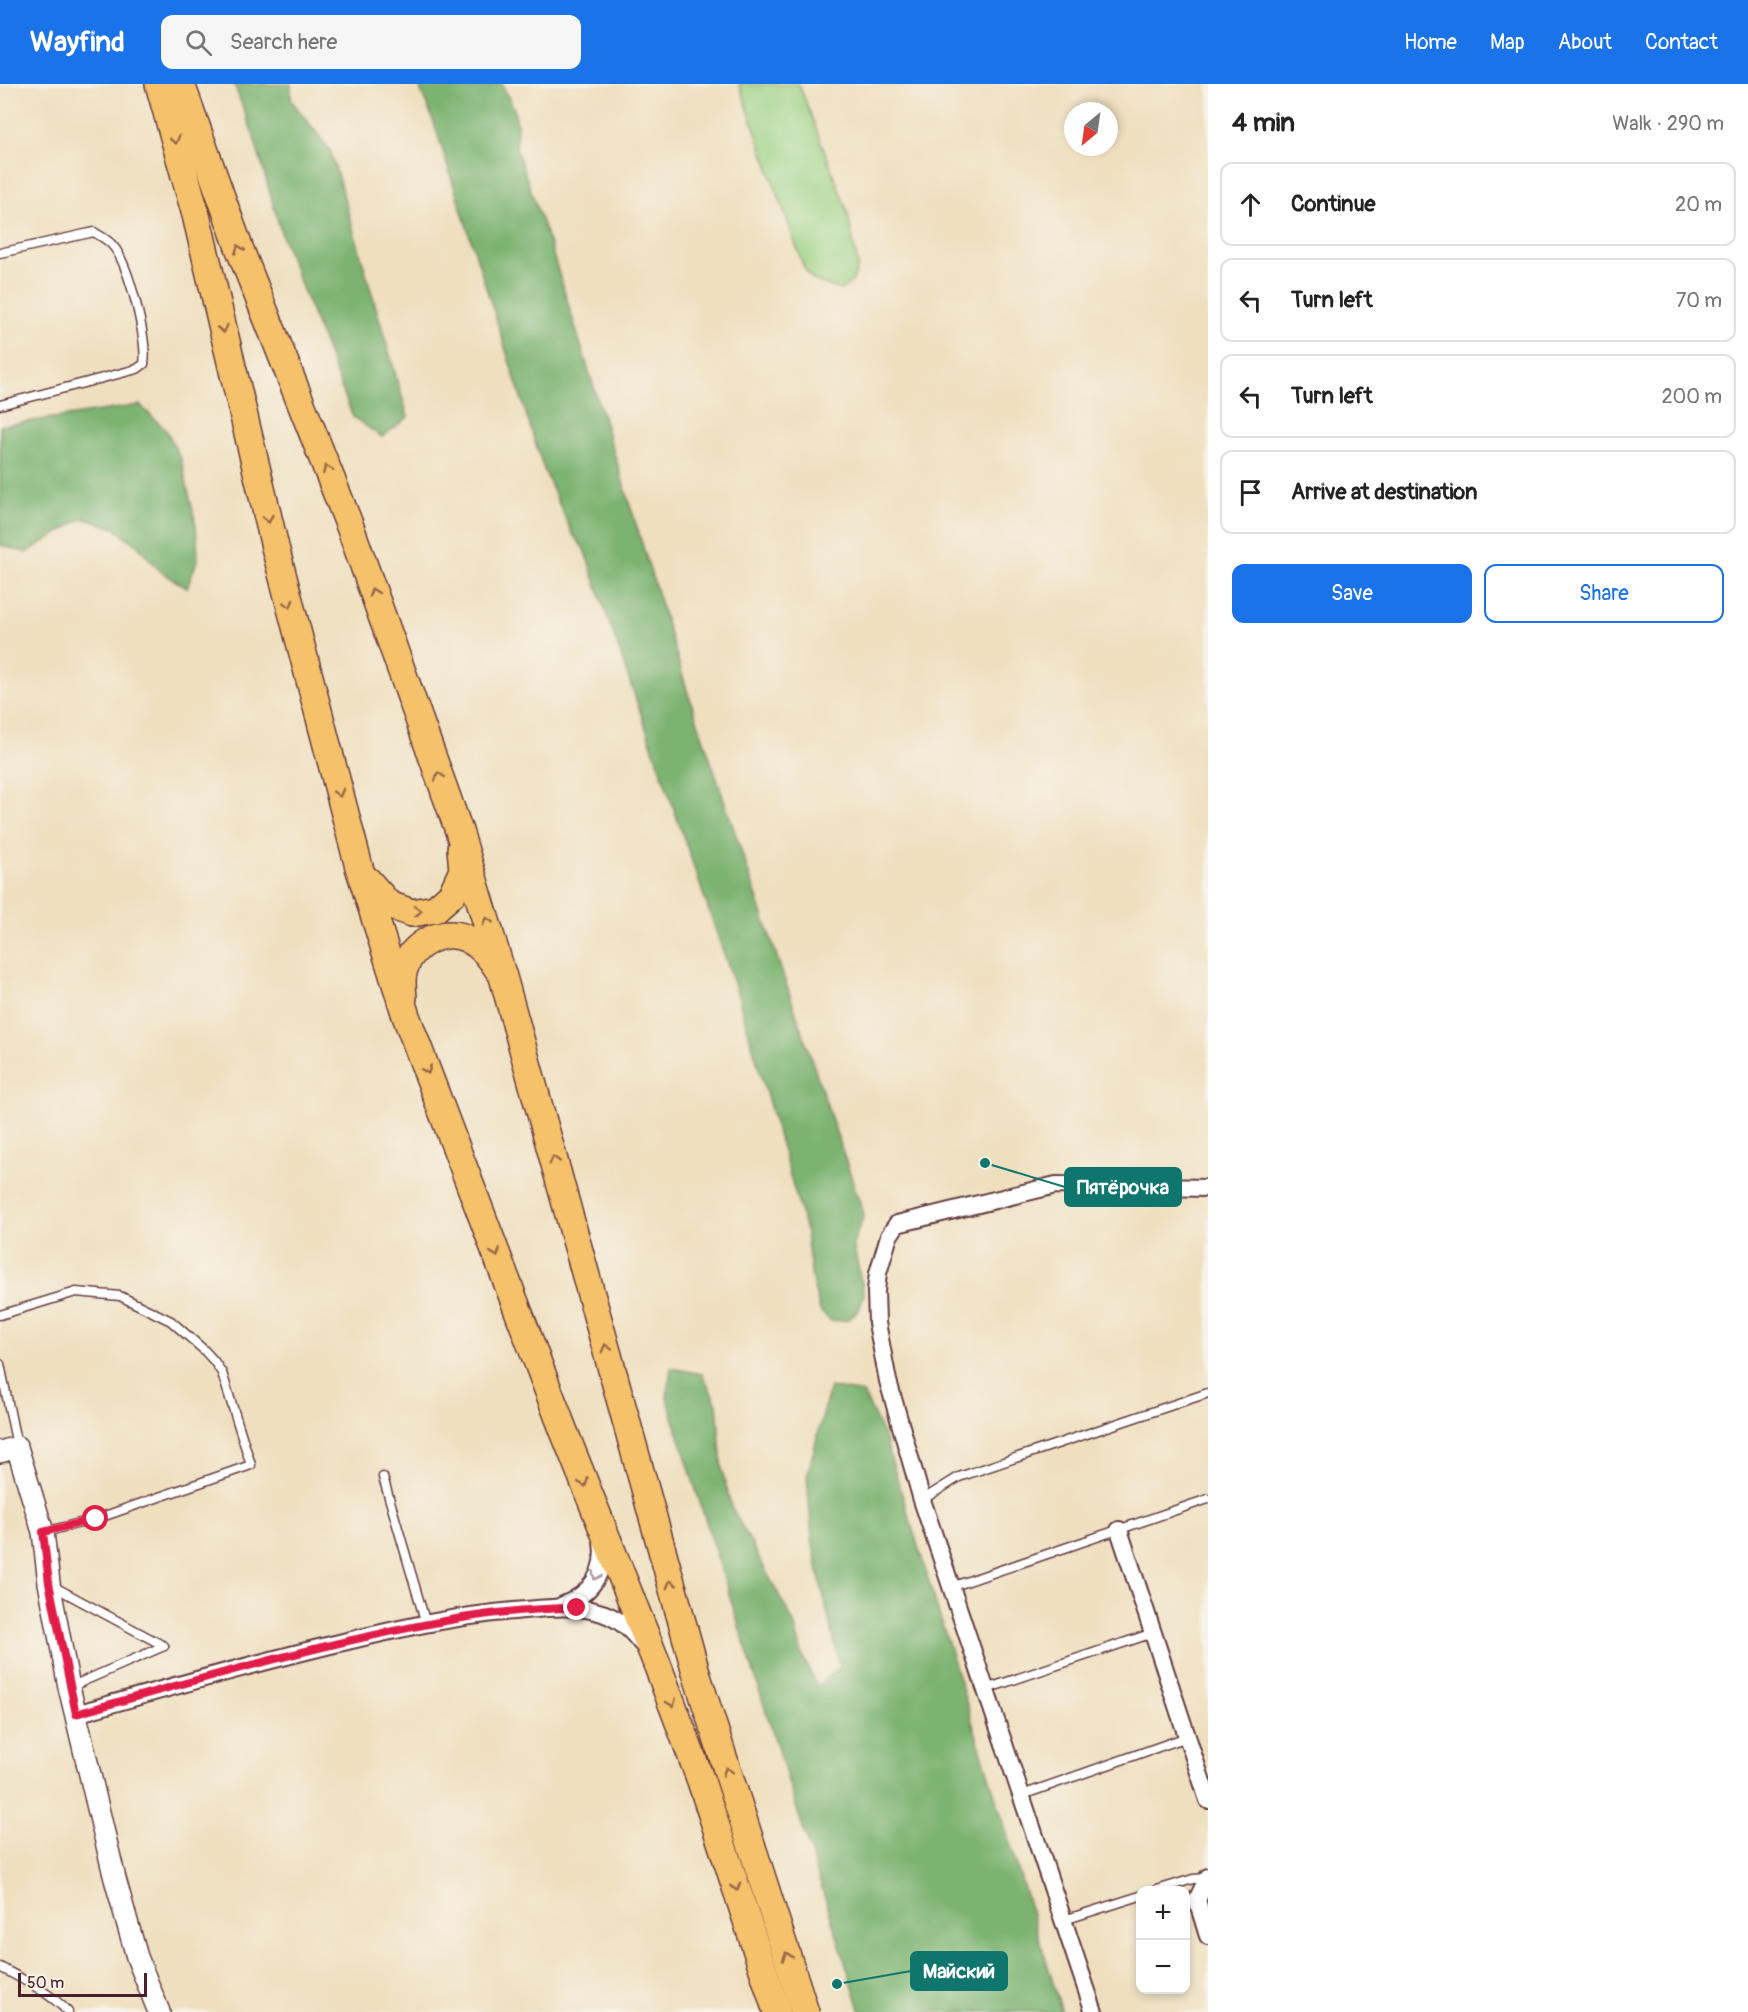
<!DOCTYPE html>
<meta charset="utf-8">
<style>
:root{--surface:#fff;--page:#f6f6f6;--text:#222;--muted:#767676;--line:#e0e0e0;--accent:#1a73e8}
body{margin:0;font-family:Pangolin,sans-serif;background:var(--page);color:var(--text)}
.controls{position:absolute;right:18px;bottom:18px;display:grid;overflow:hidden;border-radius:12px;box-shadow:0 3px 9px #0003}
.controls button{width:54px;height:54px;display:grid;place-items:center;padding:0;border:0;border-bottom:2px solid var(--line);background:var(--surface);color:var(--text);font:30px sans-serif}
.compass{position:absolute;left:1064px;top:18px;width:54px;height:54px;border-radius:50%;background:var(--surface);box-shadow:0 3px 9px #0003;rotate:209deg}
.scale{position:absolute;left:18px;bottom:15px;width:129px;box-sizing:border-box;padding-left:6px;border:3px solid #4a1f2b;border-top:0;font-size:16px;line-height:21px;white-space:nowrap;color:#4a1f2b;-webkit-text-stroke:4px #f7f3e8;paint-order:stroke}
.stop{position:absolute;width:18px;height:18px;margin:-14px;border:4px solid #e11d48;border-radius:50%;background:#fff}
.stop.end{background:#e11d48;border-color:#fff;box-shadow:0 2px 6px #0008}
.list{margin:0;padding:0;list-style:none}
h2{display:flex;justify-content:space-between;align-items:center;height:78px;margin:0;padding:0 24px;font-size:26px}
h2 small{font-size:20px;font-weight:400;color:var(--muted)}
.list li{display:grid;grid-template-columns:39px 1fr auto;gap:18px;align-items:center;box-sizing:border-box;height:84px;margin:0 12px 12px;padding:0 12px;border:2px solid var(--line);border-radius:12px}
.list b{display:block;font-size:22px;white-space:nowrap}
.list em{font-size:20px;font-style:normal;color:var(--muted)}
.actions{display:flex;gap:12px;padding:18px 24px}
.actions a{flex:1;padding:14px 0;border:2px solid var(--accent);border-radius:12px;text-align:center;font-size:21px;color:var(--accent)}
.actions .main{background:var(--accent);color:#fff}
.icon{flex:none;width:33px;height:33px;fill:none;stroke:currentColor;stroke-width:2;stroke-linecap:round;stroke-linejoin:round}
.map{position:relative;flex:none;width:1208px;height:1928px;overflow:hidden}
header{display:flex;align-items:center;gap:36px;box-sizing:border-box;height:84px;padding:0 30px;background:var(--accent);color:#fff}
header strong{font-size:28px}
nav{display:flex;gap:33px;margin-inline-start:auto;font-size:21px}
.search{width:420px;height:54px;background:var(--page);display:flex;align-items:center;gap:15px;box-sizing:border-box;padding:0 21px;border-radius:12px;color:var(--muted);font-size:22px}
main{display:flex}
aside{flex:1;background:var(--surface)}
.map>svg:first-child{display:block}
.green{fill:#9ad183;stroke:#727857;stroke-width:1.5}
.forest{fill:#7bb371;stroke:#62694e;stroke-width:1.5}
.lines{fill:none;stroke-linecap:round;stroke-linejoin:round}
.service-casing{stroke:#633c41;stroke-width:11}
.minor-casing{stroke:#633c41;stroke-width:20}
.tertiary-casing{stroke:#633c41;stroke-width:24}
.trunk-casing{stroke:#633c41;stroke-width:30}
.service{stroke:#fff;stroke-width:8}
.minor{stroke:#fff;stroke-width:16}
.tertiary{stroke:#fff;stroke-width:21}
.trunk{stroke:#f5c16b;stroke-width:27}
.oneway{stroke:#976848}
.oneway2{stroke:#ae9aa0}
.route{stroke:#e11d48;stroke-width:8}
.leader{fill:none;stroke:#0f766e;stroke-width:2}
.callout-dot{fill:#0f766e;stroke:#f7f3e8;stroke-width:2}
.callout{fill:#0f766e;stroke:#0f766e;stroke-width:2}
.callout-label{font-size:20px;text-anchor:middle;font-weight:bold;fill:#fff}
</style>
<header>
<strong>Wayfind</strong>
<div class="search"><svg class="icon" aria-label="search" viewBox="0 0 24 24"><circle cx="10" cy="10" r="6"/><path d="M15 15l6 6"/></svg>Search here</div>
<nav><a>Home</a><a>Map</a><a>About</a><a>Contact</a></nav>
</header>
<main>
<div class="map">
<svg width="1208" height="1928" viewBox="0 0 1208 1928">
<rect width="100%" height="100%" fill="#f7f3e8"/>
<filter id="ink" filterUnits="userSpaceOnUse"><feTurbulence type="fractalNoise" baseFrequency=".0167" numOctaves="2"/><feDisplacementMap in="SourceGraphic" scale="12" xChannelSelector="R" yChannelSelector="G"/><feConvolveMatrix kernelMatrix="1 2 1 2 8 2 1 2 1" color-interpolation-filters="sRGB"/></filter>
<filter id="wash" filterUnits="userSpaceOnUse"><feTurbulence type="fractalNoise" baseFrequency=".008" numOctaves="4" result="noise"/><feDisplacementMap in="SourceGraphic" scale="24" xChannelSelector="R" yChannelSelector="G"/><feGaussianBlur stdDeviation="1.35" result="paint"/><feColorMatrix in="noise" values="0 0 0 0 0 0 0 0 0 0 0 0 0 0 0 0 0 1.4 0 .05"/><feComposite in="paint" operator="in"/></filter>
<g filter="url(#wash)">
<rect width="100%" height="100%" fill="#efdfbf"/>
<!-- green -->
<path class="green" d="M739,0h60l48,126 11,56 -5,14 -12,10 -28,-10 -9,-12z"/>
<!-- forest -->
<g class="forest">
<path d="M234,0h57v16l39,50 78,267 -26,20 -29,-20 -70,-178 -29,-102z"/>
<path d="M420,0h82l12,25 3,15 -1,24 34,97 138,448 176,522 -11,29 11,50 -5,16 -12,10 -16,1 -11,-10 -8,-32 -7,-52 -70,-241 -151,-437 -12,-16 -28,-63 -111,-350 -12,-29z"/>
<path d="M140,321l26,25 15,29 15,66 2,33 -11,30 -27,-17 -21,-24 -25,-19 -31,-10 -57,35 -26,-8v-119z"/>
<path d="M671,1284l31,6 15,30 5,66 9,36 63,117 9,34 14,29 23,-19 -22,-96 -6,-32 -5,-63 23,-89 33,6 21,43 178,576h-201l-194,-614z"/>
</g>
</g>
<g filter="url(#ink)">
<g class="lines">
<!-- service casing -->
<g class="service-casing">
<g id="service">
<path d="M0,169l94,-21c6,4 15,8 19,14 16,18 35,95 31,118l-7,5 -137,36"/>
<path d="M0,1231l76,-23 44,4 51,25 33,29 10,11 8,12 29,92 -155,54 -52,13"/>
<path d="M0,1280l17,82"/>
<path d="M383,1393l43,147"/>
<path d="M922,1416l37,-23 249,-84"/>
<path d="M51,1501l113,61"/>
<path d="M951,1503l257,-88"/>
<path d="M70,1603l94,-41"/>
<path d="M986,1605l167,-56"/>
<path d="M1022,1711l165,-58"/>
<path d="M1157,1806l36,-11 14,-1"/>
<path d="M1064,1836l76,-24"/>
<path d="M0,1883c24,13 49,25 68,45"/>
</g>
</g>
<!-- minor casing -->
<g class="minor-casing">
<g id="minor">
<path d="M1119,1446l89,270"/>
<path d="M561,1522c29,-11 46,-33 41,-65"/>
<path d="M76,1630c87,-25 175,-50 263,-71 58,-14 116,-27 175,-32 26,-2 55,-7 81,0 21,5 34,16 47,33"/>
<path d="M1208,1793l-11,23 11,36"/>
<path d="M1094,1928l-172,-512 -34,-119 -11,-58 -1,-32 2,-18 11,-37 8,-12 159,-39 152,3"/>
</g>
</g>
<!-- tertiary casing -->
<g class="tertiary-casing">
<path id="tertiary" d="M0,1368l17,-5 26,85 6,51 20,104 46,192 22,78 22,55"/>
</g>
<!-- trunk casing -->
<g class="trunk-casing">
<g id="trunk">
<path d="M159,0l37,131 79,332 84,320 47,149 157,413 94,235 44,117 76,231"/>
<path d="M181,0l59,166 109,274 110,307 44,146 194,699 108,336"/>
<path d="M367,796l22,25 23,8 23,-4 17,-15 11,-24 -2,-21"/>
<path d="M403,913c-1,-9 -2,-20 1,-28 8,-26 40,-42 64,-30 14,7 22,18 30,30"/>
</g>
</g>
<!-- service -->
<use href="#service" class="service"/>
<!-- minor -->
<use href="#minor" class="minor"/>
<!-- tertiary -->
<use href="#tertiary" class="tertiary"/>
<!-- trunk -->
<use href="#trunk" class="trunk"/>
</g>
<!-- one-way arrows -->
<defs><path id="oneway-chevron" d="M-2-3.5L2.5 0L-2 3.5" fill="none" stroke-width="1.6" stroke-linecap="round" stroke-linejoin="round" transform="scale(1.5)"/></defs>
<g class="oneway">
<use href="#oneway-chevron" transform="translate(175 56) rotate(74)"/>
<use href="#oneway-chevron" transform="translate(239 165) rotate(-111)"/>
<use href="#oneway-chevron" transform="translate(223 245) rotate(77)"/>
<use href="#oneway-chevron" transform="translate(327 385) rotate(-112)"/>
<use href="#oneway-chevron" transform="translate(268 435) rotate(77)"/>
<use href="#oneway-chevron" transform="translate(373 508) rotate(-110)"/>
<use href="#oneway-chevron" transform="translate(289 520) rotate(75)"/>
<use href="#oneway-chevron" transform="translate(439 692) rotate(-110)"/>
<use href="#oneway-chevron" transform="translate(339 709) rotate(75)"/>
<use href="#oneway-chevron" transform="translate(418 827) rotate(-3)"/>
<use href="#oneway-chevron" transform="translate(487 837) rotate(-107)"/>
<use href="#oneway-chevron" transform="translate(427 986) rotate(69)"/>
<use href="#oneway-chevron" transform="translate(554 1076) rotate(-105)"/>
<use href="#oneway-chevron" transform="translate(496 1169) rotate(69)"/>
<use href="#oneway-chevron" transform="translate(606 1264) rotate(-105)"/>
<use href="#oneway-chevron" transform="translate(584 1399) rotate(69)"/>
<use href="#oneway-chevron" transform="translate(671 1500) rotate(-105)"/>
<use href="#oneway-chevron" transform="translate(672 1619) rotate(69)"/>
<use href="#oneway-chevron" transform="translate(727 1687) rotate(-108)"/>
<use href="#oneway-chevron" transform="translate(736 1803) rotate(72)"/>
<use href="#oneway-chevron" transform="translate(787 1872) rotate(-108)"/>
</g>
<use class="oneway2" href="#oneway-chevron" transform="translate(596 1492) rotate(115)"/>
</g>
<g class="lines" filter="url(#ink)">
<!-- route -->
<path class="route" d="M96,1435l-53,13 6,51 27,131c87,-25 175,-50 263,-71 79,-18 158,-35 238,-35"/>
</g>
<!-- callouts -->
<path class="leader" d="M985 1079L1065 1103M837 1900L911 1887"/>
<g class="callout-dot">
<circle cx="985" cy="1079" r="6"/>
<circle cx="837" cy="1900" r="6"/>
</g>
<g class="callout">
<rect x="1065" y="1084" width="116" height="38" rx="6"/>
<rect x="911" y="1868" width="96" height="38" rx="6"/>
</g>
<g class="callout-label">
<text x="1123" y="1110">Пятёрочка</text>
<text x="959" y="1894">Майский</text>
</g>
</svg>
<div class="controls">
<button>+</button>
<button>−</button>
</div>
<svg class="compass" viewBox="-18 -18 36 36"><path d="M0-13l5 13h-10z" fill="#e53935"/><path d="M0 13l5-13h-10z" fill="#767676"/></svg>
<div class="scale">50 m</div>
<div class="stop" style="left:96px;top:1435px"></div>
<div class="stop end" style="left:577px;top:1524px"></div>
</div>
<aside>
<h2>4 min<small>Walk · 290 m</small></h2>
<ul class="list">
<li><svg class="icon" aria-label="ahead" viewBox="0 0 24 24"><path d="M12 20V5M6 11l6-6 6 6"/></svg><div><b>Continue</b></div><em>20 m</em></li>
<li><svg class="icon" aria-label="left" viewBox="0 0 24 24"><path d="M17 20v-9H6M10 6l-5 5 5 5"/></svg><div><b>Turn left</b></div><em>70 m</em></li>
<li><svg class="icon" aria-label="left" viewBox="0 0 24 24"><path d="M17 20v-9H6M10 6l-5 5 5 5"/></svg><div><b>Turn left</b></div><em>200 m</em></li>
<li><svg class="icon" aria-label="arrive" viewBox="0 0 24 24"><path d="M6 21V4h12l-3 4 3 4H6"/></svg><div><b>Arrive at destination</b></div></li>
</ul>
<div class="actions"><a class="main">Save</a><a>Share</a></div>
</aside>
</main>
